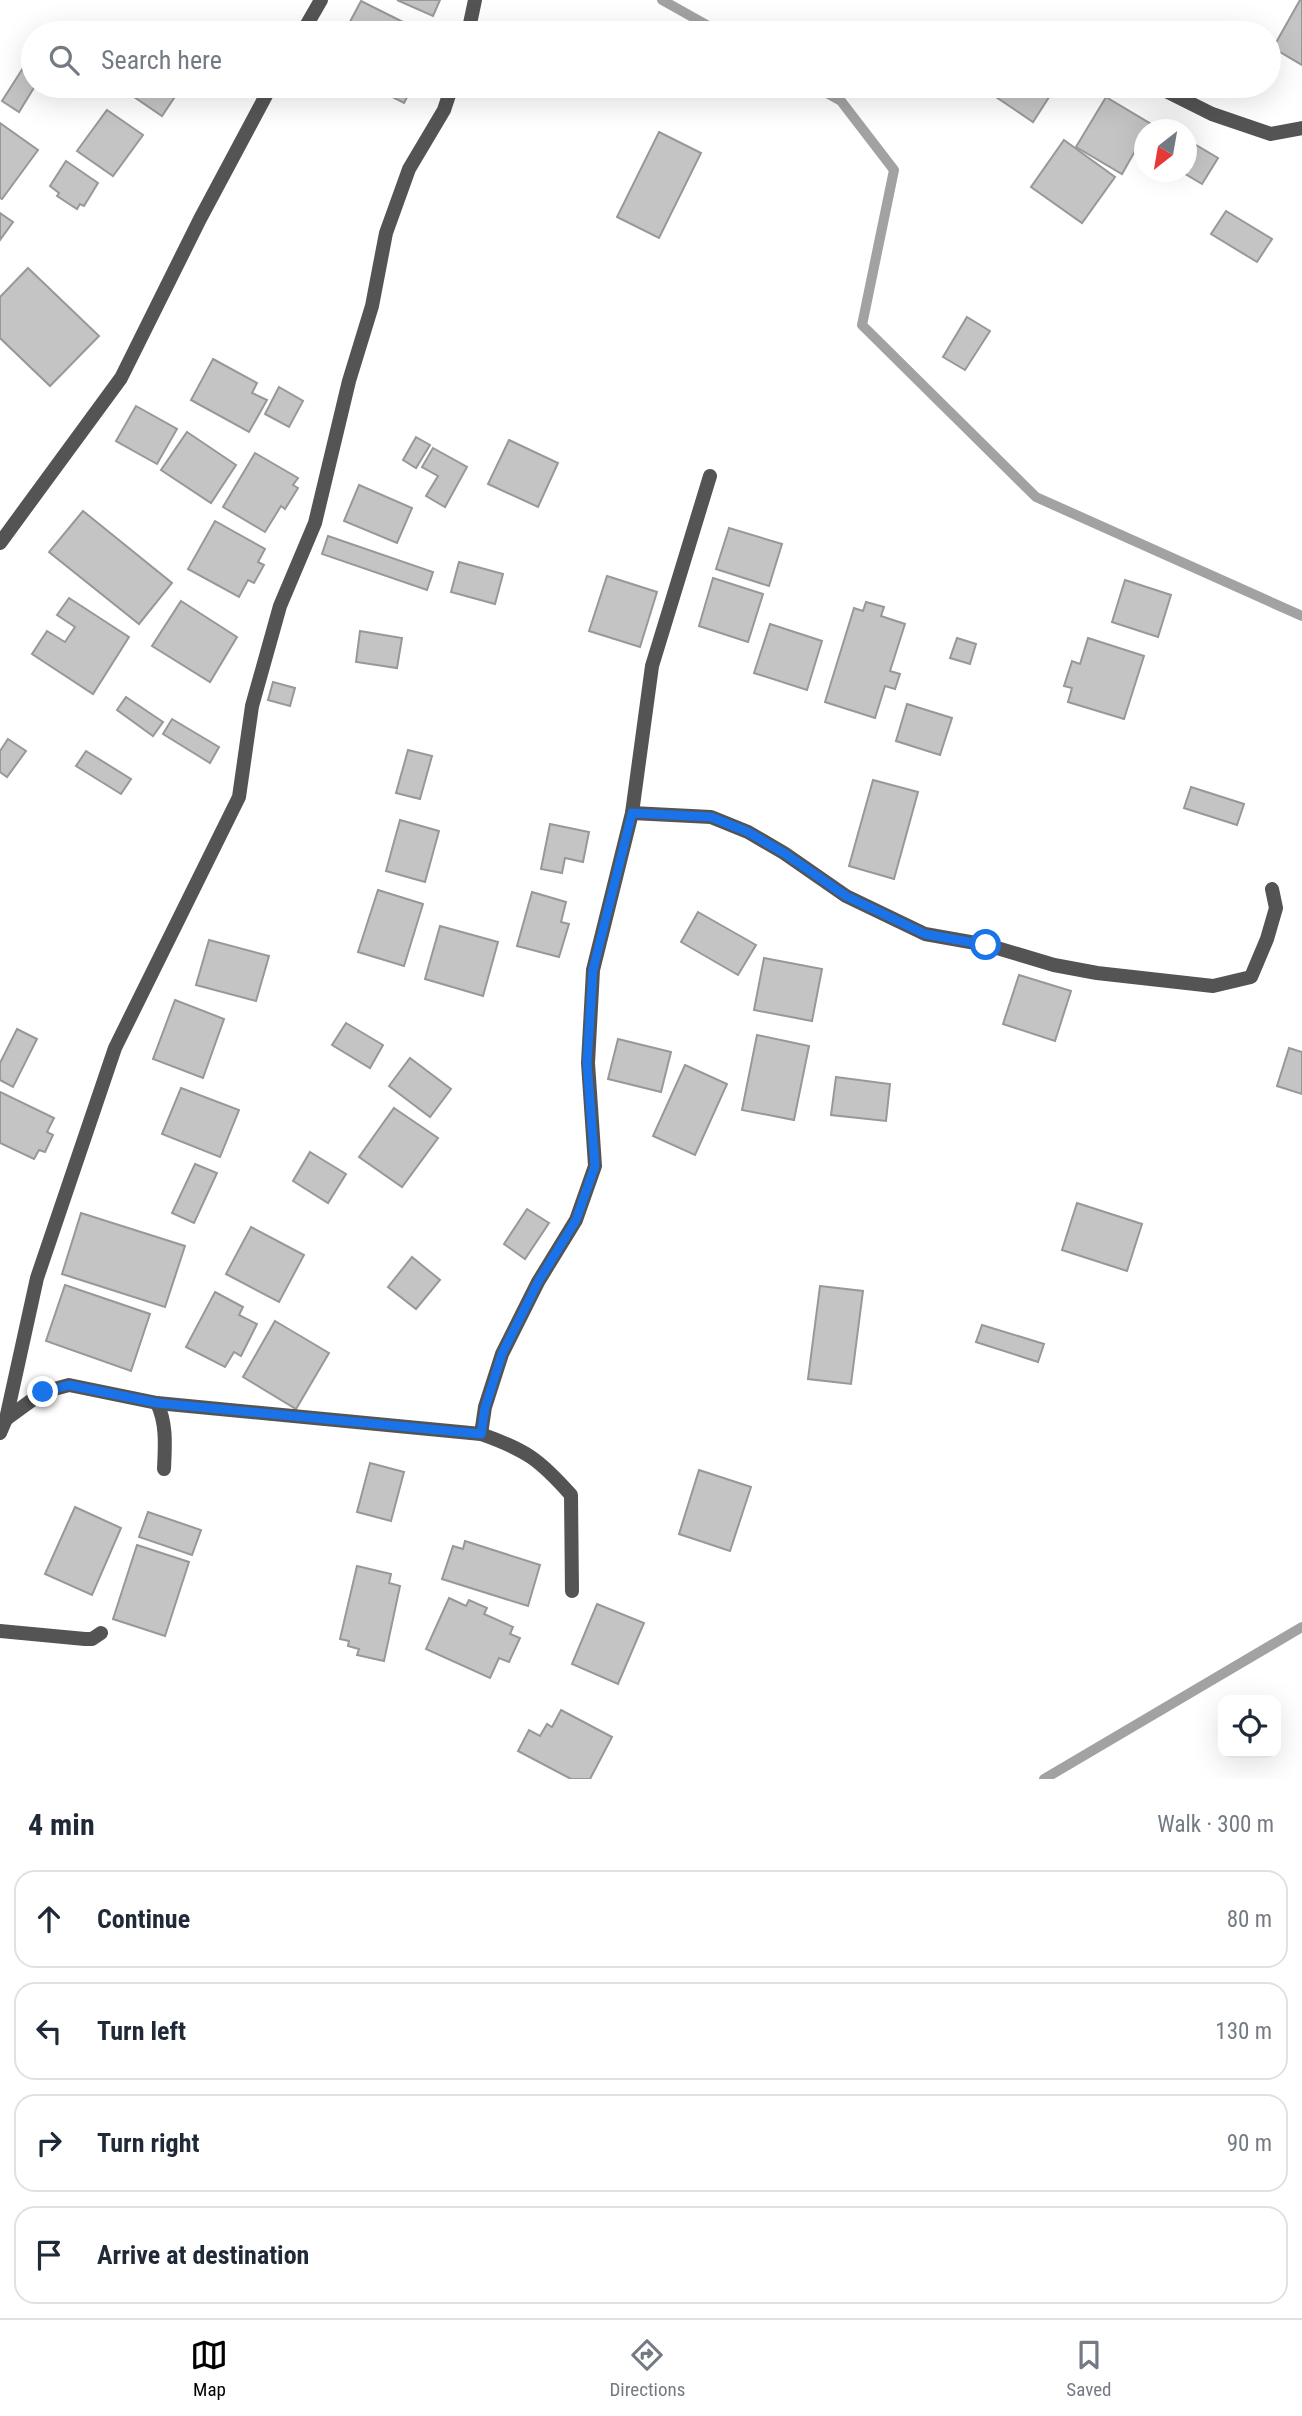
<!DOCTYPE html>
<meta charset="utf-8">
<style>
:root{--surface:#fff;--page:#f2f2f3;--text:#1f2937;--muted:#747a83;--line:#e0e1e3;--accent:#000}
body{margin:0;font-family:"Roboto Condensed",sans-serif;background:var(--page);color:var(--text)}
.controls{position:absolute;right:21px;bottom:21px;display:grid;overflow:hidden;border-radius:14px;box-shadow:0 7px 28px #0002}
.controls button{width:63px;height:63px;display:grid;place-items:center;padding:0;border:0;border-bottom:2px solid var(--line);background:var(--surface);color:var(--text);font:35px sans-serif}
.compass{position:absolute;left:1134px;top:119px;width:63px;height:63px;border-radius:50%;background:var(--surface);box-shadow:0 7px 28px #0002;rotate:211deg}
.stop{position:absolute;width:21px;height:21px;margin:-16px;border:5px solid #1a73e8;border-radius:50%;background:#fff}
.stop.end{background:#1a73e8;border-color:#fff;box-shadow:0 2px 7px #0008}
.list{margin:0;padding:0;list-style:none}
h2{display:flex;justify-content:space-between;align-items:center;height:91px;margin:0;padding:0 28px;font-size:30px}
h2 small{font-size:23px;font-weight:400;color:var(--muted)}
.list li{display:grid;grid-template-columns:46px 1fr auto;gap:21px;align-items:center;box-sizing:border-box;height:98px;margin:0 14px 14px;padding:0 14px;border:2px solid var(--line);border-radius:21px}
.list b{display:block;font-size:26px;white-space:nowrap}
.list em{font-size:23px;font-style:normal;color:var(--muted)}
.icon{flex:none;width:38px;height:38px;fill:none;stroke:currentColor;stroke-width:2;stroke-linecap:round;stroke-linejoin:round}
.map{position:relative;flex:none;width:1302px;height:1779px;overflow:hidden}
.search{position:absolute;background:var(--surface);box-shadow:0 7px 28px #0002;left:21px;right:21px;top:21px;height:77px;display:flex;align-items:center;gap:18px;box-sizing:border-box;padding:0 24px;border-radius:38px;color:var(--muted);font-size:26px}
.sheet{height:539px;background:var(--surface)}
nav{display:flex;justify-content:space-around;align-items:center;box-sizing:border-box;height:98px;border-top:2px solid var(--line);background:var(--surface);font-size:19px;color:var(--muted)}
nav a{display:grid;justify-items:center;gap:4px}
nav .on{color:var(--accent)}
.map>svg:first-child{display:block}
.lines{fill:none;stroke-linecap:round;stroke-linejoin:round}
.stream{stroke:#a2a2a2;stroke-width:10}
.building{fill:#c4c4c4;stroke:#989898;stroke-width:2}
.minor{stroke:#545454;stroke-width:14}
.route{stroke:#1a73e8;stroke-width:9}
</style>
<div class="map">
<svg width="1302" height="1779" viewBox="0 0 1302 1779">
<rect width="100%" height="100%" fill="#fff"/>
<g class="lines">
<!-- stream -->
<g class="stream">
<path d="M662,0l59,33"/>
<path d="M814,86l27,15 53,69 -32,155 174,172 266,119"/>
<path d="M1044,1779l258,-152"/>
</g>
</g>
<!-- building -->
<g class="building">
<path d="M397,0h43l-7,16z"/>
<path d="M1300,0h2v65l-29,-17z"/>
<path d="M361,1l64,32h-81z"/>
<path d="M23,68l10,6v12h2l-16,26 -17,-11z"/>
<path d="M118,86h64l-20,30z"/>
<path d="M371,86h42l-9,17z"/>
<path d="M995,86h43l13,8 -18,28 -43,-29z"/>
<path d="M1106,97l45,27 -3,6h-4v5l-22,39 -46,-27z"/>
<path d="M107,110l36,25 -30,41 -36,-25z"/>
<path d="M0,123l38,27 -36,49 -2,-1z"/>
<path d="M659,132l42,21 -42,85 -42,-21z"/>
<path d="M1186,139l32,19 -16,26 -20,-12h4z"/>
<path d="M1064,140l51,37 -33,46 -51,-36z"/>
<path d="M66,161l32,22 -14,23 -4,-2 -3,5 -20,-13 2,-3 -9,-7z"/>
<path d="M1226,211l46,28 -15,23 -46,-28z"/>
<path d="M0,213l13,9 -13,18z"/>
<path d="M28,268l71,68 -49,50 -50,-48v-41z"/>
<path d="M967,317l23,14 -25,39 -22,-13z"/>
<path d="M213,359l44,24 -5,10 15,7 -18,32 -58,-32z"/>
<path d="M279,387l24,14 -14,26 -24,-13z"/>
<path d="M136,406l41,23 -20,35 -41,-23z"/>
<path d="M187,432l49,33 -25,38 -50,-33z"/>
<path d="M416,437l14,8 -14,23 -13,-8z"/>
<path d="M509,440l49,23 -20,44 -50,-23z"/>
<path d="M433,448l34,19 -22,40 -19,-11 12,-20 -16,-9z"/>
<path d="M255,453l43,25 -5,7 5,3 -13,21 -4,-3 -16,26 -42,-25z"/>
<path d="M359,485l53,23 -15,35 -53,-22z"/>
<path d="M83,511l89,72 -33,41 -90,-72z"/>
<path d="M215,521l50,28 -7,13 6,3 -10,18 -6,-3 -9,17 -51,-28z"/>
<path d="M729,528l53,16 -13,42 -53,-17z"/>
<path d="M328,536l105,36 -6,18 -105,-36z"/>
<path d="M459,562l44,12 -8,30 -44,-12z"/>
<path d="M607,576l50,16 -17,55 -51,-16z"/>
<path d="M713,578l50,16 -15,48 -49,-16z"/>
<path d="M1125,580l46,15 -13,42 -46,-15z"/>
<path d="M69,598l60,39 -36,57 -61,-40 15,-23 18,11 10,-15 -18,-12z"/>
<path d="M181,601l56,36 -27,45 -58,-36z"/>
<path d="M866,602l18,5 -3,9 24,8 -15,47 10,3 -5,15 -10,-3 -10,32 -50,-16 29,-94 9,3z"/>
<path d="M770,624l52,17 -15,49 -53,-17z"/>
<path d="M360,631l42,7 -5,30 -41,-6z"/>
<path d="M957,638l19,6 -6,20 -20,-6z"/>
<path d="M1088,638l56,18 -20,63 -56,-17 4,-14 -8,-2 8,-25 8,3z"/>
<path d="M273,682l22,6 -5,18 -22,-6z"/>
<path d="M126,697l37,25 -10,14 -36,-26z"/>
<path d="M907,704l45,14 -12,37 -44,-14z"/>
<path d="M172,719l47,28 -9,16 -47,-29z"/>
<path d="M8,739l18,12 -19,26 -7,-5v-21z"/>
<path d="M408,750l24,6 -12,43 -24,-6z"/>
<path d="M86,751l45,28 -10,15 -45,-28z"/>
<path d="M873,780l45,12 -24,87 -45,-13z"/>
<path d="M1191,787l53,17 -7,21 -53,-17z"/>
<path d="M400,820l39,11 -14,51 -39,-11z"/>
<path d="M550,824l39,8 -6,30 -18,-4 -3,15 -21,-4z"/>
<path d="M378,890l45,14 -19,62 -46,-14z"/>
<path d="M532,892l34,10 -5,20 8,2 -10,33 -42,-11z"/>
<path d="M698,912l58,33 -18,30 -57,-33z"/>
<path d="M440,926l58,16 -15,54 -58,-17z"/>
<path d="M209,940l60,16 -13,45 -60,-16z"/>
<path d="M764,958l58,11 -10,52 -58,-11z"/>
<path d="M1019,975l52,16 -16,50 -52,-17z"/>
<path d="M175,1000l49,19 -21,59 -50,-19z"/>
<path d="M346,1023l37,22 -13,23 -38,-23z"/>
<path d="M17,1029l20,10 -24,48 -13,-7v-17z"/>
<path d="M757,1035l52,11 -15,74 -52,-10z"/>
<path d="M618,1039l53,13 -10,40 -53,-13z"/>
<path d="M1289,1048l13,4v42l-25,-8z"/>
<path d="M410,1058l41,31 -21,28 -41,-31z"/>
<path d="M685,1065l42,19 -32,71 -42,-19z"/>
<path d="M836,1077l54,7 -4,37 -55,-6z"/>
<path d="M181,1088l58,22 -19,47 -58,-23z"/>
<path d="M0,1092l54,26 -7,14 6,3 -8,17 -6,-2 -5,9 -34,-16z"/>
<path d="M394,1108l44,30 -36,49 -43,-30z"/>
<path d="M310,1152l36,22 -18,29 -35,-22z"/>
<path d="M195,1164l22,9 -23,50 -22,-10z"/>
<path d="M1077,1203l65,21 -15,47 -65,-21z"/>
<path d="M527,1209l22,14 -24,36 -21,-15z"/>
<path d="M81,1213l104,33 -20,61 -103,-33z"/>
<path d="M251,1227l53,28 -25,47 -53,-28z"/>
<path d="M412,1257l28,23 -24,29 -28,-22z"/>
<path d="M65,1285l85,29 -19,57 -85,-30z"/>
<path d="M820,1286l43,5 -12,93 -43,-5z"/>
<path d="M215,1292l28,15 -4,8 18,9 -16,32 -7,-4 -9,15 -39,-20z"/>
<path d="M275,1321l54,32 -33,56 -53,-32z"/>
<path d="M982,1325l62,19 -6,18 -62,-20z"/>
<path d="M370,1463l34,9 -13,49 -34,-9z"/>
<path d="M699,1470l52,17 -21,64 -51,-17z"/>
<path d="M75,1507l46,21 -29,67 -47,-21z"/>
<path d="M148,1512l53,18 -9,25 -53,-18z"/>
<path d="M465,1541l75,24 -12,41 -86,-27 11,-33 10,3z"/>
<path d="M137,1545l52,17 -24,74 -52,-17z"/>
<path d="M357,1566l34,8 -2,9 11,3 -16,75 -27,-6 2,-6 -11,-3 1,-5 -9,-2z"/>
<path d="M449,1598l17,8 3,-6 18,8 -3,6 29,13 -3,7 10,4 -11,24 -10,-4 -9,20 -64,-29z"/>
<path d="M597,1604l47,19 -26,61 -46,-20z"/>
<path d="M561,1710l51,27 -22,42h-19l-53,-28 11,-21 11,6 7,-12 5,3z"/>
</g>
<g class="lines">
<!-- minor -->
<g class="minor">
<path d="M302,33l19,-33"/>
<path d="M468,33l7,-33"/>
<path d="M1156,86l56,28 59,20 31,-6"/>
<path d="M0,543l121,-165 79,-159 71,-133"/>
<path d="M632,813l79,4 37,15 36,21 62,43 79,38 62,11 67,20 43,8 116,13 38,-9 16,-38 9,-31 -4,-19"/>
<path d="M157,1403c10,21 8,43 7,66"/>
<path d="M6,1419l37,-27 26,-7 88,18 324,31c45,16 58,25 90,61l1,96"/>
<path d="M0,1433l6,-14 31,-141 78,-230 124,-251 13,-91 28,-100 35,-83 34,-142 23,-75 14,-73 23,-64 35,-59 8,-24"/>
<path d="M481,1434l4,-27 17,-53 36,-72 38,-62 19,-54 -7,-103 5,-93 39,-157 20,-147 58,-190"/>
<path d="M0,1631l85,8h7l9,-6"/>
</g>
</g>
<g class="lines">
<!-- route -->
<path class="route" d="M43,1392l26,-7 88,18 324,31 4,-26 17,-54 36,-72 38,-62 19,-54 -8,-103 6,-93 39,-157 79,4 37,15 36,21 62,43 79,38 61,11"/>
</g>
</svg>
<div class="controls">
<button><svg class="icon" aria-label="locate" viewBox="0 0 24 24"><circle cx="12" cy="12" r="6"/><path d="M12 2v4M12 18v4M2 12h4M18 12h4"/></svg></button>
</div>
<svg class="compass" viewBox="-18 -18 36 36"><path d="M0-13l5 13h-10z" fill="#e53935"/><path d="M0 13l5-13h-10z" fill="#747a83"/></svg>
<div class="stop" style="left:986px;top:945px"></div>
<div class="stop end" style="left:43px;top:1392px"></div>
<div class="search"><svg class="icon" aria-label="search" viewBox="0 0 24 24"><circle cx="10" cy="10" r="6"/><path d="M15 15l6 6"/></svg>Search here</div>
</div>
<section class="sheet">
<h2>4 min<small>Walk · 300 m</small></h2>
<ul class="list">
<li><svg class="icon" aria-label="ahead" viewBox="0 0 24 24"><path d="M12 20V5M6 11l6-6 6 6"/></svg><div><b>Continue</b></div><em>80 m</em></li>
<li><svg class="icon" aria-label="left" viewBox="0 0 24 24"><path d="M17 20v-9H6M10 6l-5 5 5 5"/></svg><div><b>Turn left</b></div><em>130 m</em></li>
<li><svg class="icon" aria-label="right" viewBox="0 0 24 24"><path d="M7 20v-9h11M14 6l5 5-5 5"/></svg><div><b>Turn right</b></div><em>90 m</em></li>
<li><svg class="icon" aria-label="arrive" viewBox="0 0 24 24"><path d="M6 21V4h12l-3 4 3 4H6"/></svg><div><b>Arrive at destination</b></div></li>
</ul>
</section>
<nav>
<a class="on"><svg class="icon" aria-label="map" viewBox="0 0 24 24"><path d="M3 6l6-2 6 2 6-2v14l-6 2-6-2-6 2zM9 4v14M15 6v14"/></svg>Map</a>
<a><svg class="icon" aria-label="directions" viewBox="0 0 24 24"><path d="M12 3l9 9-9 9-9-9zM9 14v-3h6M13 9l2 2-2 2"/></svg>Directions</a>
<a><svg class="icon" aria-label="saved" viewBox="0 0 24 24"><path d="M7 4h10v16l-5-4-5 4z"/></svg>Saved</a>
</nav>
